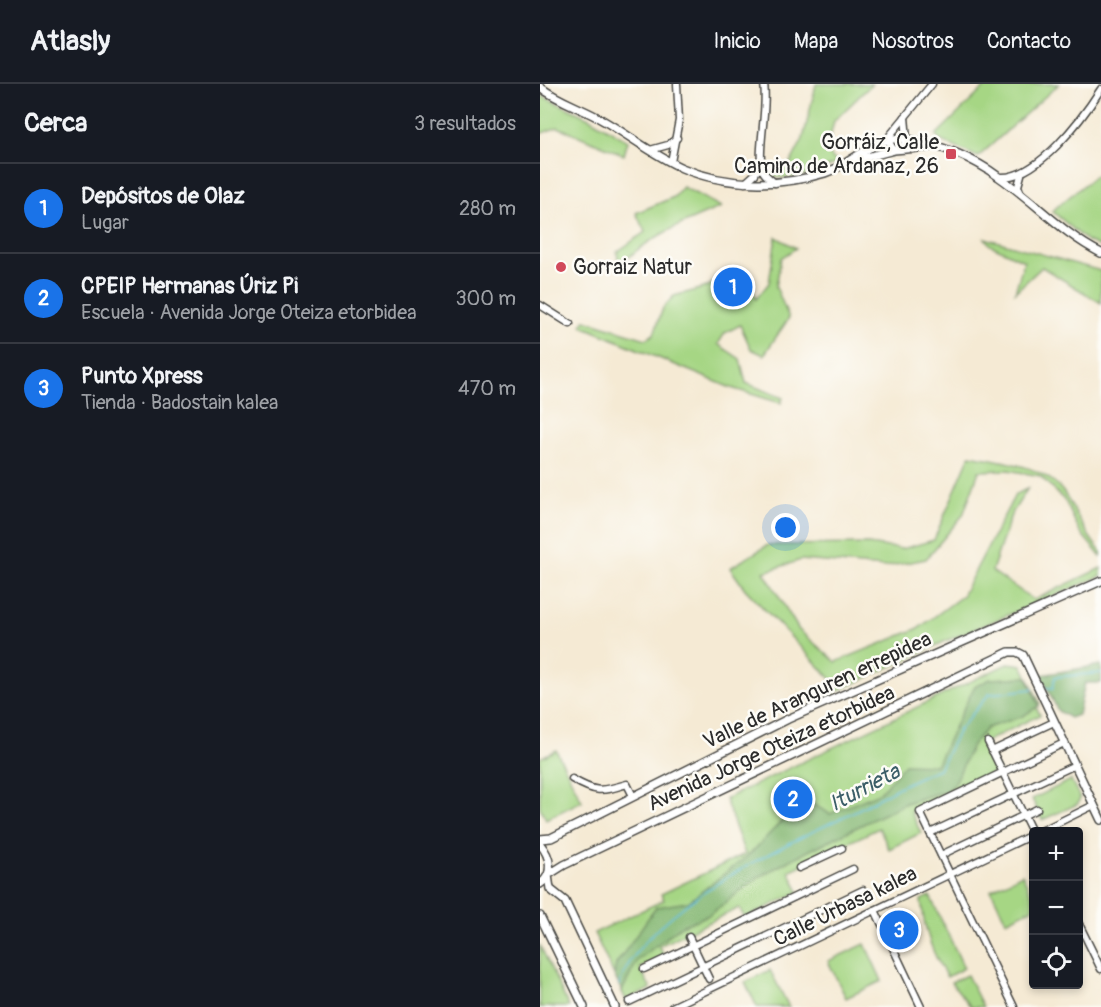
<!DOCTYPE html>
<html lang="es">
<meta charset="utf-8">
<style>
:root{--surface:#171b24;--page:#242831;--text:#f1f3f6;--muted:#9ea1a6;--line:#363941;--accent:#1a73e8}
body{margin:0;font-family:Pangolin,sans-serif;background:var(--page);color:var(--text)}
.controls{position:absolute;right:18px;bottom:18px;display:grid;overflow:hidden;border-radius:6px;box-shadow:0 3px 9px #0003}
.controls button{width:54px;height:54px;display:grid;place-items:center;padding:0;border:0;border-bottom:2px solid var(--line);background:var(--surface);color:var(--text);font:30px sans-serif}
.you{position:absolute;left:246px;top:444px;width:21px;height:21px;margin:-15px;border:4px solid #fff;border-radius:50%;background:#1a73e8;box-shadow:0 0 0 9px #1a73e833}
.badge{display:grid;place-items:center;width:39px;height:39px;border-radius:50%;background:var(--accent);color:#fff;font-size:20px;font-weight:700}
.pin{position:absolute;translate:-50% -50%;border:3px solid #fff;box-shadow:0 2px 6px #0006}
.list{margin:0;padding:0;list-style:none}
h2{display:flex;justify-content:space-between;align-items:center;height:78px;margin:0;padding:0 24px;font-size:26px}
h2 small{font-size:20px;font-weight:400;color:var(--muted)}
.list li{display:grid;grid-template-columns:39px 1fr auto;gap:18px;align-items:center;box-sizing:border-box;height:90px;padding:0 24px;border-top:2px solid var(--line)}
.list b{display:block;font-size:22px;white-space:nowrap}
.list p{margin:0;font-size:20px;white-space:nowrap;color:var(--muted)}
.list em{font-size:20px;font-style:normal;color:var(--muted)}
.icon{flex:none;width:33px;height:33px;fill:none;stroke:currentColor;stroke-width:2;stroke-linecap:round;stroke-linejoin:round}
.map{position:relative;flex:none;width:561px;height:923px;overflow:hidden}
header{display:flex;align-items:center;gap:36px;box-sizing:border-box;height:84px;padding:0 30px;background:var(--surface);border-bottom:2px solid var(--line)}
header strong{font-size:28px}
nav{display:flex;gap:33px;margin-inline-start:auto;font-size:21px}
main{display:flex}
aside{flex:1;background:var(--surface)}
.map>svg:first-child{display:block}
.green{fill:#a6d684;stroke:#688058;stroke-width:1.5}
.forest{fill:#84b772;stroke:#58714e;stroke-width:1.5}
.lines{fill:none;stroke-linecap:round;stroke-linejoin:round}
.stream{stroke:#5abcd9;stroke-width:1.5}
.minor-casing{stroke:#494844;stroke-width:9}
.tertiary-casing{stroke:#494844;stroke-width:10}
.minor{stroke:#fff;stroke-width:6}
.tertiary{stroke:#fff;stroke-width:7}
.poi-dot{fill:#d1495b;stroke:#fdfcf7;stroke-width:2}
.labels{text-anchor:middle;stroke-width:5;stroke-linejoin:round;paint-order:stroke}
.poi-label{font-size:21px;fill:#2b2b2b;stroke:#fdfcf7;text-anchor:end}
.street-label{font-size:21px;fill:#2b2b2b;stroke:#fdfcf7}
.water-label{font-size:22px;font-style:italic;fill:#3b5e68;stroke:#fdfcf7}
</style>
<header>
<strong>Atlasly</strong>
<nav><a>Inicio</a><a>Mapa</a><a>Nosotros</a><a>Contacto</a></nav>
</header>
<main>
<aside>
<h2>Cerca<small>3 resultados</small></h2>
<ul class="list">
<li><span class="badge">1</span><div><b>Depósitos de Olaz</b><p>Lugar</p></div><em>280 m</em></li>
<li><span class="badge">2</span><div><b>CPEIP Hermanas Úriz Pi</b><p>Escuela · Avenida Jorge Oteiza etorbidea</p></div><em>300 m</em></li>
<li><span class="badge">3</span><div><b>Punto Xpress</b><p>Tienda · Badostain kalea</p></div><em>470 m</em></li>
</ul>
</aside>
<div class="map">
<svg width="561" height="923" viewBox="0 0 561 923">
<rect width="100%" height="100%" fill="#fdfcf7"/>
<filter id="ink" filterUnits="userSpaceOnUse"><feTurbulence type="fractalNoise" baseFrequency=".0167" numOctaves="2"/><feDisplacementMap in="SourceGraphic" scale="12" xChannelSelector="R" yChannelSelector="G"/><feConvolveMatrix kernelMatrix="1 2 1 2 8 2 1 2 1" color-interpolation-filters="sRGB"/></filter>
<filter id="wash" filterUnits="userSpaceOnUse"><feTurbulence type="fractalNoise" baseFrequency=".008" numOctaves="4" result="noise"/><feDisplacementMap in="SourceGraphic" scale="24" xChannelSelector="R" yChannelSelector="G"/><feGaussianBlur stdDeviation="1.35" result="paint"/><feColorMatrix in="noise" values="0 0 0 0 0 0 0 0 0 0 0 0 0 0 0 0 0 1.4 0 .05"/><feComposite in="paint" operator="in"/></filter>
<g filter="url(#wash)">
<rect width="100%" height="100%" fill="#f5ead4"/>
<!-- green -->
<g class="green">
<path d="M276,0h56l-38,37 -7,30 10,12c-18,8 -49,21 -67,11l21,-12 12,-23z"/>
<path d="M448,0h71l-81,73 -39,-17 -3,-5z"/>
<path d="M0,11l49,23 39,23 -4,14 -66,-28 -18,7z"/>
<path d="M561,87v76l-14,-6 -35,-30z"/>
<path d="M143,103l38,20c-37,16 -75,30 -102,60l-2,-15 28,-20 -9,-19 38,-16z"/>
<path d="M236,153l20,11 -15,10 -5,29 13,31 -25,37 -13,-6 -11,-24 -15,8 -7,11 22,15 6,24 37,15 -2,5 -50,-15 -149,-62 3,-6 61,19 8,-5 9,-26 11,-12 30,-8 35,-18 9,4 8,25 13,-16z"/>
<path d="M445,154l116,33v32l-59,-36 -27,25 9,-31 -34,-16z"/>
<path d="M430,371c30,6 75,10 94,38 14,21 19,38 37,59v5l-21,-25 -15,-31 -25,-25 -32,-6 -29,1 -16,44 -37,44 -41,8 -84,-7 -37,12 35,58 37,32 83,-34 43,-32 53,-101 13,-7 -17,27 -19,56 42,29 67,-32v8l-155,65 -123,57 14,-13 -92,-96 -15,-21 38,-23 100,-1 34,5 32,-9z"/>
<path d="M469,579l13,2 18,38 -4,4 4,8 -55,27 13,29 -87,41 10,21 -32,16 -10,-21 -90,43 10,21 -54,26 -6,-10 -80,38 5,10 -24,12 11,21 -25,11 -32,-67 70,-33 -3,-6 84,-40 -20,-55z"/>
<path d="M16,666l26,51 -36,18 -6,-12v-49z"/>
<path d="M531,696l9,18 -2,6 -36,16 -10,-21z"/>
<path d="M482,790l11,24v10l-27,13 -15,-31z"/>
<path d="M390,812l34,72 -17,9c-16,-24 -23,-48 -26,-77z"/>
<path d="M325,860l17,37 -36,17 -18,-37z"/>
<path d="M0,861l29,62h-29z"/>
<path d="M230,886l19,37h-32l-12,-25z"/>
<path d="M427,891l16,32h-12l-20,-25z"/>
</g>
<!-- forest -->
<g class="forest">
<path d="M561,581v18h-16l-7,32 -8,3 -12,-7 -17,-36z"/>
<path d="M487,593l12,29 -16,10 -36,12 -15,17 -17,38 -7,7 -42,13 -112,55 -35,19 -50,38 -28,11 -43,34 -16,31 -8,-16 2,-11 40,-57 32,-5 63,-49 52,-54 27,15 49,-21 26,-29 31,1 38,-78 16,-8z"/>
</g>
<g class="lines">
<!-- stream -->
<g class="stream">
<path d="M505,604h8l2,-11 46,-4"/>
<path d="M79,901c26,-79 168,-140 238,-175 29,-15 51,-30 82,-41l20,-39 30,-36 44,-5"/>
</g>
</g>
</g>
<g filter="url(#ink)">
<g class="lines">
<!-- minor casing -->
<g class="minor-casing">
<g id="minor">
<path d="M224,0c4,24 -7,68 -2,85 2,6 8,10 13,14"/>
<path d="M361,65l6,-10 -2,-22"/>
<path d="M110,66l18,-5 9,-7"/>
<path d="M354,66l-7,-11 45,-55"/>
<path d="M131,78l8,-42 -2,-36"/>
<path d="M481,91l-3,11 3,8"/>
<path d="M459,93c38,3 83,-58 102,-88"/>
<path d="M205,99l10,-9 6,-11"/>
<path d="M0,221l30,19"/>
<path d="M448,658l45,92"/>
<path d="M452,667l62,-29"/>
<path d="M32,695c24,14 28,13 55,5l6,12"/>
<path d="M499,748l55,-27"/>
<path d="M390,749l145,-68"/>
<path d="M401,771l96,-46"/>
<path d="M259,784l43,-20"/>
<path d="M335,826l46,97"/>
<path d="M538,838l23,47"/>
<path d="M149,853l20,42"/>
<path d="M104,885l209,-100"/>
<path d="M89,918l234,-112"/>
<path d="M132,923l362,-173"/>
<path d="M474,923l-94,-195 144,-69"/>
</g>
</g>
<!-- tertiary casing -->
<g class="tertiary-casing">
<g id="tertiary">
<path d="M0,3c19,15 43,21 64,34 26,15 51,35 78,47 45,19 97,19 143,5 28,-9 51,-39 82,-34 33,6 65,18 92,38 35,24 64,57 102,76"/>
<path d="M316,76l38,-10 36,-3"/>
<path d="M0,755l11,-1 237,-119 313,-138"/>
<path d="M0,760c10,12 15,30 0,40"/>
<path d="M0,832l44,91"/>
<path d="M75,923l-50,-106 -15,-12 -2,-14 16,-10 445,-213h8l6,3 78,165"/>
</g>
</g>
<!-- minor -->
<use href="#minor" class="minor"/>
<!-- tertiary -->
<use href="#tertiary" class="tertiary"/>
</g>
</g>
<!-- markers -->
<g class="poi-dot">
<rect x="405" y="64" width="12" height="12" rx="3"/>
<circle cx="21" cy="183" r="6"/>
</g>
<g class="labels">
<!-- poi labels -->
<g class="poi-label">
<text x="399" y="65">Gorráiz, Calle<tspan x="399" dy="24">Camino de Ardanaz, 26</tspan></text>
<text x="33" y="190" text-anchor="start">Gorraiz Natur</text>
</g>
<!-- street labels -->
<g class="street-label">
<text transform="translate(277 606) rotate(-25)" y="7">Valle de Aranguren errepidea</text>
<text transform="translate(231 664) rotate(-25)" y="7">Avenida Jorge Oteiza etorbidea</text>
<text transform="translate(305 822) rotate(-26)" y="7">Calle Urbasa kalea</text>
</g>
<!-- water labels -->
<g class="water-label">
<text transform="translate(324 703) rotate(-28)" y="8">Iturrieta</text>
</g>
</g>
</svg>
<div class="controls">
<button>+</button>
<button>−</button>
<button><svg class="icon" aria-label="locate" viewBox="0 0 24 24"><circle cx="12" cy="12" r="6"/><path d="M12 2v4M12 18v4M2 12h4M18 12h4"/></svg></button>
</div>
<div class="you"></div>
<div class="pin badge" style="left:193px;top:203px">1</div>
<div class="pin badge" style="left:253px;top:715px">2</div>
<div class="pin badge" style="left:359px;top:846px">3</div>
</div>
</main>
